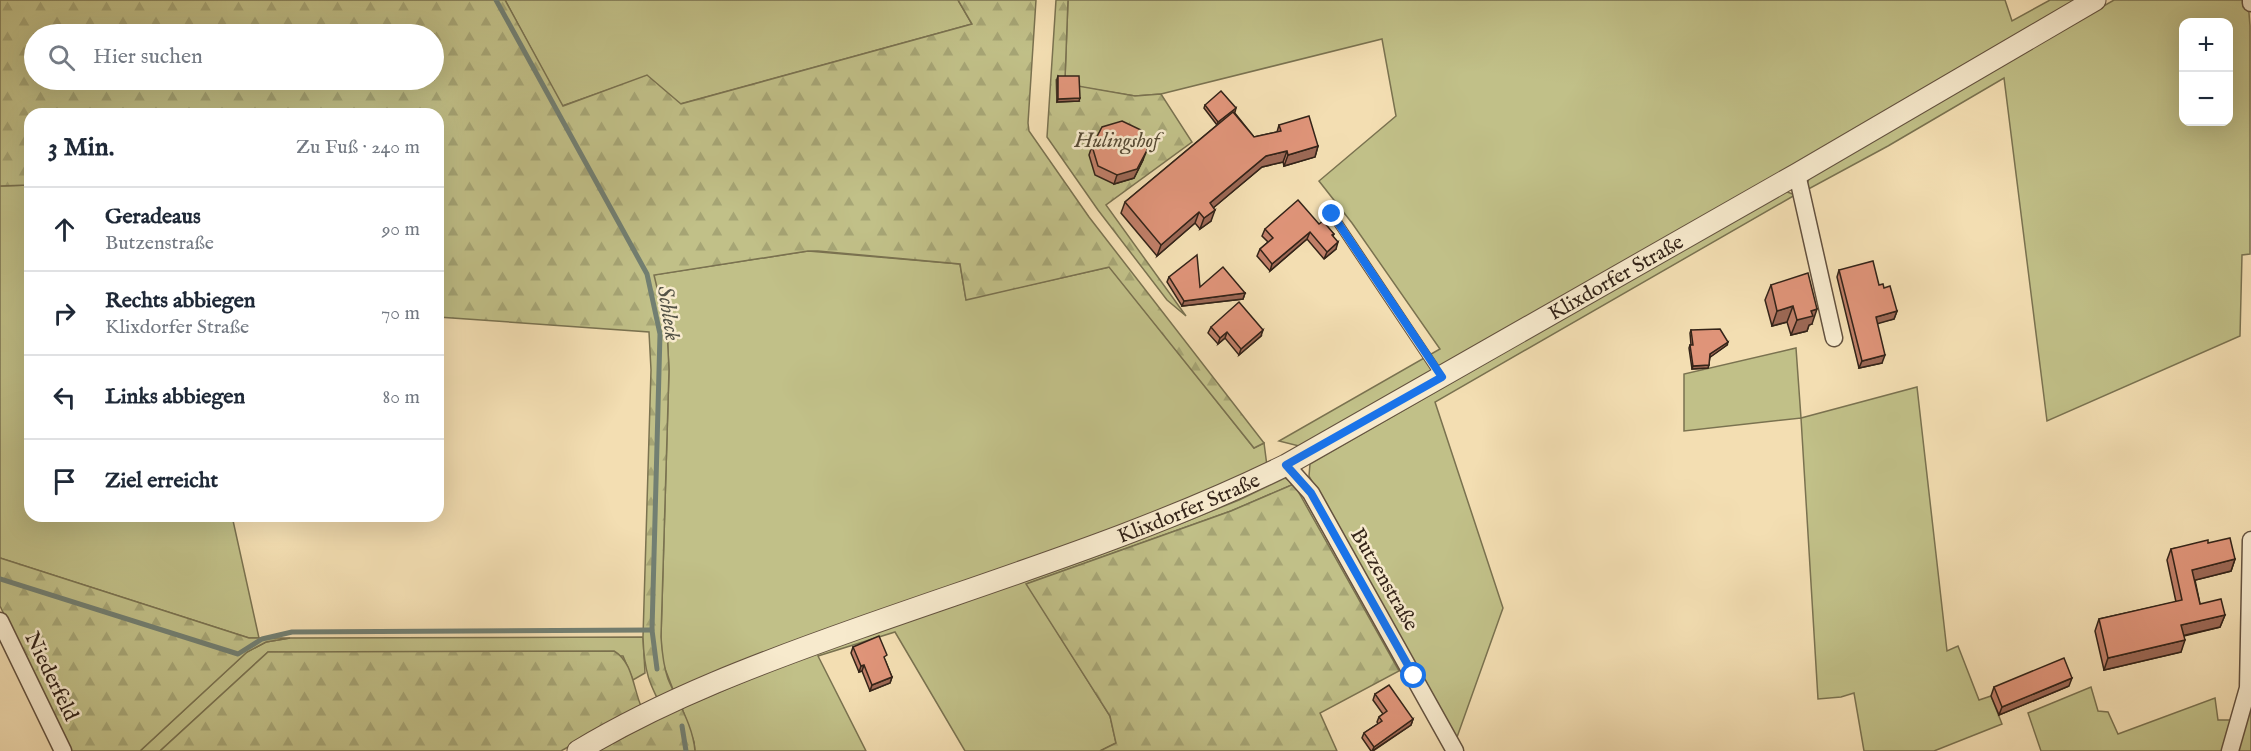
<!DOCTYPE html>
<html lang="de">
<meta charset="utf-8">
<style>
:root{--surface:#fff;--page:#f2f2f3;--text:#1f2937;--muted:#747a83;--line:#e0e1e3}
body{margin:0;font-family:"IM FELL English",serif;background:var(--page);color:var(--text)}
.controls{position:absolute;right:18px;top:18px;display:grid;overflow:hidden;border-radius:12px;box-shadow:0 6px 24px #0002}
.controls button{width:54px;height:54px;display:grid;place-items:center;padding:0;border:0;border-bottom:2px solid var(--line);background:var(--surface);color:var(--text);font:30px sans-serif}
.stop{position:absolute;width:18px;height:18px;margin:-14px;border:4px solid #1a73e8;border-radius:50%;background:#fff}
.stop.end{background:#1a73e8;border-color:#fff;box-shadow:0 2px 6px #0008}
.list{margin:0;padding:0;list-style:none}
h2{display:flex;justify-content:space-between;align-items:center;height:78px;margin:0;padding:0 24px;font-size:26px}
h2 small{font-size:20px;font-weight:400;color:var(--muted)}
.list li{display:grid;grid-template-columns:39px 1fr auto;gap:18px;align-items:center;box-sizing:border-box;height:84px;padding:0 24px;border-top:2px solid var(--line)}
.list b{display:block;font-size:22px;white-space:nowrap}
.list p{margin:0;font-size:20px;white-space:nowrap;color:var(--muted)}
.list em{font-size:20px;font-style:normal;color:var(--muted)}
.icon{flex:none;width:33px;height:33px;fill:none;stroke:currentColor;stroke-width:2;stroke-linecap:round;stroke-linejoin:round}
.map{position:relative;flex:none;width:2251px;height:751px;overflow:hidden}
.search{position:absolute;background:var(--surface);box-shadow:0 6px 24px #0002;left:24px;top:24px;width:420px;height:66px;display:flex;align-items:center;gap:15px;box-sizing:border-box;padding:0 21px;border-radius:33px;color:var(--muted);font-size:22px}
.panel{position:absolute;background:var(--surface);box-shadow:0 6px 24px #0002;left:24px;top:108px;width:420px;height:414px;border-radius:18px}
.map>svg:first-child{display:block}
.green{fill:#c1c088;stroke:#7a7250;stroke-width:1.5;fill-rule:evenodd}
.forest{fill:url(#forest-firs);stroke:#7a7250;stroke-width:1.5;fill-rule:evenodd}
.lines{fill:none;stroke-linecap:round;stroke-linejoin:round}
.stream{stroke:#727f72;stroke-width:5}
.service-casing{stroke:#64523f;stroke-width:10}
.minor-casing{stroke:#64523f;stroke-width:19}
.tertiary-casing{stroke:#64523f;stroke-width:23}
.service{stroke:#f7eacd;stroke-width:8}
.minor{stroke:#f7eacd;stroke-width:16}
.tertiary{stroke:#f7eacd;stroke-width:21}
.wall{fill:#c07f68;stroke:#342419;stroke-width:1.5}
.shaded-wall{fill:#9c6855;stroke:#342419;stroke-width:1.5}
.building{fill:#df9479;stroke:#342419;stroke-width:1.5}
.route{stroke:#1a73e8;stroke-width:8}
.labels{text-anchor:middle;stroke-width:5;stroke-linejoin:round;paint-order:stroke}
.park-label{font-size:21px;font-style:italic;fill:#574b35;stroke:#f7eacd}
.street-label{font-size:21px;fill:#342419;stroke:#f7eacd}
.water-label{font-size:22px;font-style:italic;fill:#535246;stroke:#f7eacd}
</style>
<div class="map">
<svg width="2251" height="751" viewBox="0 0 2251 751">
<defs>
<pattern id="forest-firs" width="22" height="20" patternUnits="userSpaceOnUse" patternTransform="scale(1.5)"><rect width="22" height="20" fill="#c1c088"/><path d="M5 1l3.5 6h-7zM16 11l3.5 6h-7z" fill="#a6a575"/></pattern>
</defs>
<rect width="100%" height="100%" fill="#f3deb2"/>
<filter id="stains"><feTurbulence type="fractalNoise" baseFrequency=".00333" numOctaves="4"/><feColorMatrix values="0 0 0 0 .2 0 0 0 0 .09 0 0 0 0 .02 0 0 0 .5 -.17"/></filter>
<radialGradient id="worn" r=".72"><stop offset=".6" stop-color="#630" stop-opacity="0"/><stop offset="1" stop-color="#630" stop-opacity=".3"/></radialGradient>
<!-- green -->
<g class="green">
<path d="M505,0h453l14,24 -292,80 -33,-28 -85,30z"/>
<path d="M1068,0h937l7,21 38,-21h29l-776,447 -24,-6 161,-92 -88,-126 -33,-42 77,-65 -14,-77 -221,55 -26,2 -56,-9v14l-22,1 -1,-23h9z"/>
<path d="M2114,0h134l2,26v228l-8,1 -2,81 -193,85 -43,-343 -116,68 -85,46 8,-17zM2184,22h44v100h-44z"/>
<path d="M30,185v331h202l27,122h-10l-249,-80v-372z"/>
<path d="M1785,191l10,4 -360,207 68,206 -47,132 -147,-264 1,-12z"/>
<path d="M808,251l152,13 6,35 144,-32 144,181 10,-5 3,23 -64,30 -529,196 -12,-31 -1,-24 8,-267 -2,-40 -14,-55z"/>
<path d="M1796,348l5,70 116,-31 30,264 11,-5 21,54 12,-4 11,28 -68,27h-70l-10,-58 -13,4 -23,2 -17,-281 -117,13v-57z"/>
<path d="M1285,478l9,6 -63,27 -204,73 83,132 6,27 -16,8h-135l-70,-119 -77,24 48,95h-171l-1,-9 -12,-34 113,-48 382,-135 62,-25z"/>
<path d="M643,637l2,36 -12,7 -10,-24 -355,-4 -108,99h-20l107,-99 19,-10 24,-4z"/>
<path d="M2091,687l7,24 10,1 10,22 97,-36 3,22h15l-8,28 -3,3h-181l-13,-38z"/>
<path d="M2251,696v55h-17z"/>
</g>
<!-- forest -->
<g class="forest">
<path d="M0,0h505l58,106 84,-31 34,29 291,-80 -14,-24h78l-8,123 1,8 60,86 175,226 -10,5 -145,-181 -143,33 -6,-36 -142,-13h-10l-154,24 13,54 2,41 -8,267c1,15 2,28 7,42 10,24 25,46 27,72h-97l68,-36c-17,-31 -22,-43 -23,-78l8,-267 -2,-38 -211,-15v-203h-408v71l-30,1zM34,34h400v46h-400z"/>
<path d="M1056,0h12l-3,79 -9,1 1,22 21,-16 57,10 26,-2 31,48 -86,63 80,111 -19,-16 -69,-90 -51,-73z"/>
<path d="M1294,484l105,187 -79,42 17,38h-237l16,-8 -6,-27 -84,-132 205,-73z"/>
<path d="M0,558l249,80h41l-24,4 -19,10 -107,99h-69l-71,-145z"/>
<path d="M614,651c19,11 19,37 27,55l-80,45h-401l108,-99z"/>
</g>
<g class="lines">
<!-- stream -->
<g class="stream">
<path d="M496,0l151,274 13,60 -8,296 5,39"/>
<path d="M0,579l238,75 24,-15 30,-7 360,-2"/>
<path d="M682,726l4,25"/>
</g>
<!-- service casing -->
<g class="service-casing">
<path id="service" d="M1332,214l109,163"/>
</g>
<!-- minor casing -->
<g class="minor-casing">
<g id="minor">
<path d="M2251,0v3"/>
<path d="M1797,174l37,164"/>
<path d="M1286,465l25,28 144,258"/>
<path d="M0,621l63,130"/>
<path d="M2230,751l18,-63 3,-148"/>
</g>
</g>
<!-- tertiary casing -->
<g class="tertiary-casing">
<g id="tertiary">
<path id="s1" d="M578,751c88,-53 185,-89 281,-123 144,-51 291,-96 427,-163l511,-291 298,-174"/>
</g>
</g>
<!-- service -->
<use href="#service" class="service"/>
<!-- minor -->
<use href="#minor" class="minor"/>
<!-- tertiary -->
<use href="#tertiary" class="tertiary"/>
</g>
<!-- wall -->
<g class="wall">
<path d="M1058,76l21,25 -22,1v-23z"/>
<path d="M1205,105l30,7h-1l20,25 23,-5 2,-7 39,21 -3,11 -31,9 -1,-4 -21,5 -49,41 -2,13 -11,8 -5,-6 -38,33 -36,-43 4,-11 92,-77 -13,-17z"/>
<path d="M1092,146l51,14 -9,18 -20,6 -19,-9 -6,-20z"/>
<path d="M1319,224l15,10 -1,2 3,13 -12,10 -17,-20 -37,32 -13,-15 3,-7 8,-7 -6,-6 3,-7z"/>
<path d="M1839,270l45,18 13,23 -3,8 -17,4 5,40 -23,5 -22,-91z"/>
<path d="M1169,277l31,10 45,6 -2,6 -61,7 -15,-24z"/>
<path d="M1771,285l41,39 -3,1 -2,6 -16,4 -4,-13 -15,4 -7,-26z"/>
<path d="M1211,327l50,9 -22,19 -14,-17 -7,6 -10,-11z"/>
<path d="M1691,330l36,15 -17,12 -2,11 -16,1 -3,-21 1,-3h1l-1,-12z"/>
<path d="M2208,543l27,16 -4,12 -36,9 5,24 25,11 -5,12 -36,9 -3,16 -77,18 -9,-39 4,-12 77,-17 -9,-42 4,-11z"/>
<path d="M853,647l32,13 7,17 -2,6 -20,8 -8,-20 -3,1 -8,-19z"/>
<path d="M2069,686l-70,29 -8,-19 3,-9z"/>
<path d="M1375,694l38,25 -2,6 -38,26h-2l-9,-13 2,-5 14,-9 -1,-2 2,-5 4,-3 -10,-14z"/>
</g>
<!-- shaded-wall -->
<g class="shaded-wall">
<path d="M1080,98l-1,3 -22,1 1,-3z"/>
<path d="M1236,108l-1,4 -18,13 1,-3z"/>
<path d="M1318,146l-3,11 -31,9 4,-11z"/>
<path d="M1147,150l-4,10 -9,18 -20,6 3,-9z"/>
<path d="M1287,151l-4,11 -21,5 -56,47 4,-11 56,-47z"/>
<path d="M1215,210l-4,11 -11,8 4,-11z"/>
<path d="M1199,212l-4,11 -38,33 4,-11z"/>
<path d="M1310,232l-3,7 -37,32 2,-7z"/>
<path d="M1338,242l-2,7 -12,10 3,-7z"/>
<path d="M1245,293l-2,6 -61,7 2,-5z"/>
<path d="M1793,306l-6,16 -15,4 5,-15z"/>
<path d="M1817,309l-5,15 -3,1 -2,6 -16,4 6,-15 14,-9z"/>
<path d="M1897,311l-3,8 -21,6 3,-8z"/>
<path d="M1263,330l-2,6 -22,19 2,-6z"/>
<path d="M1227,332l-2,6 -7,6 2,-6z"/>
<path d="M1728,342l-1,3 -18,13 1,-4z"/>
<path d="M1885,355l-3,8 -23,5 3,-7z"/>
<path d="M1709,365l-1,3 -16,1 1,-3z"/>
<path d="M2235,559l-4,12 -43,11 4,-12z"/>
<path d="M2225,615l-5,12 -43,10 4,-12z"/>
<path d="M2185,640l-4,12 -77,18 4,-12z"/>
<path d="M864,665l-2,6 -3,1 2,-6z"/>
<path d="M892,677l-2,6 -20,8 2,-6z"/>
<path d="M2072,678l-3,8 -70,29 3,-8z"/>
<path d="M1413,719l-2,6 -39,26 2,-4z"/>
</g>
<!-- building -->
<g class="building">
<path d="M1058,76h21l1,22 -22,1z"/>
<path d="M1221,91l15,17 -18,14 -13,-17z"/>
<path d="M1233,112l21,25 27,-6 -2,-6 30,-9 9,30 -30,9 -1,-4 -21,5 -56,47 5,7 -11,8 -5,-6 -38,33 -36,-43z"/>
<path d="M1122,121l19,9 6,20 -10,19 -20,6 -19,-9 -6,-20 10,-19z"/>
<path d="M1298,200l21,24 4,-3 11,13 -2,1 6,7 -11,10 -17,-20 -38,32 -12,-15 13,-11 -8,-9z"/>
<path d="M1197,255l3,32 23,-20 22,26 -61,8 -15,-24z"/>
<path d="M1873,261l6,24 4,-1 1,4 6,-2 7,25 -21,6 9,38 -23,6 -23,-91z"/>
<path d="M1808,273l9,36 -6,2 2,5 -16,4 -4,-14 -16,5 -6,-26z"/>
<path d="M1239,302l24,28 -22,19 -14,-17 -7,6 -9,-11z"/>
<path d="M1720,329l8,13 -18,12 -1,11 -16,1 -3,-21h3l-2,-15z"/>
<path d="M2230,538l5,21 -43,11 8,34 21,-5 4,16 -44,10 4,15 -77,18 -9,-39 83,-19 -11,-51 37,-9v3z"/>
<path d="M879,636l8,19 -3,2 8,20 -20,8 -8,-20 -3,1 -8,-19z"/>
<path d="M2064,658l8,20 -70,29 -8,-20z"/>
<path d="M1389,685l24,34 -39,28 -10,-14 18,-12 -3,-4 8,-6 -12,-17z"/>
</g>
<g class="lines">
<!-- route -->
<path class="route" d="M1332,214l110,163 -156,88 25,28 103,183"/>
</g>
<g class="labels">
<!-- park labels -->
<g class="park-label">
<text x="1117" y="147">Hulingshof</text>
</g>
<!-- street labels -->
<g class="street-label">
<text dy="7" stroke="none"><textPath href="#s1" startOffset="1144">Klixdorfer Straße</textPath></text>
<text dy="7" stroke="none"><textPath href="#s1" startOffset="658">Klixdorfer Straße</textPath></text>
<text transform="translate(1385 579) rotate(60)" y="7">Butzenstraße</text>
<text transform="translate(52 676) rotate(64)" y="7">Niederfeld</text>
</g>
<!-- water labels -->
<g class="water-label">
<text transform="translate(670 313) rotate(81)" y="8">Schleck</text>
</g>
</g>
<rect width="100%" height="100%" filter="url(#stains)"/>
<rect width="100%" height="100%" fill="url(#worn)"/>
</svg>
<div class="controls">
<button>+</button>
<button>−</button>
</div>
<div class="stop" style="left:1414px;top:676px"></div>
<div class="stop end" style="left:1332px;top:214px"></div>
<div class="search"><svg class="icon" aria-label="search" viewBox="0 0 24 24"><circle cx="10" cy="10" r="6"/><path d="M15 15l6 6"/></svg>Hier suchen</div>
<section class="panel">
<h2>3 Min.<small>Zu Fuß · 240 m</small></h2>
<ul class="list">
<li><svg class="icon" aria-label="ahead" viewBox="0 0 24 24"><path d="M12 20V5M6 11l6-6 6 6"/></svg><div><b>Geradeaus</b><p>Butzenstraße</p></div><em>90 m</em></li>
<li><svg class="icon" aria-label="right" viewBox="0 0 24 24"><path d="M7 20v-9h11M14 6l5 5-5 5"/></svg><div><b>Rechts abbiegen</b><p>Klixdorfer Straße</p></div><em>70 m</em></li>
<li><svg class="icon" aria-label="left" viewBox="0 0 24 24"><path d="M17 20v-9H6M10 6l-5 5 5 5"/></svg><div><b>Links abbiegen</b></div><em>80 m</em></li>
<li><svg class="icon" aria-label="arrive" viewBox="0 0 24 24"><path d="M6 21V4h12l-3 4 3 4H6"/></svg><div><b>Ziel erreicht</b></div></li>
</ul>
</section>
</div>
